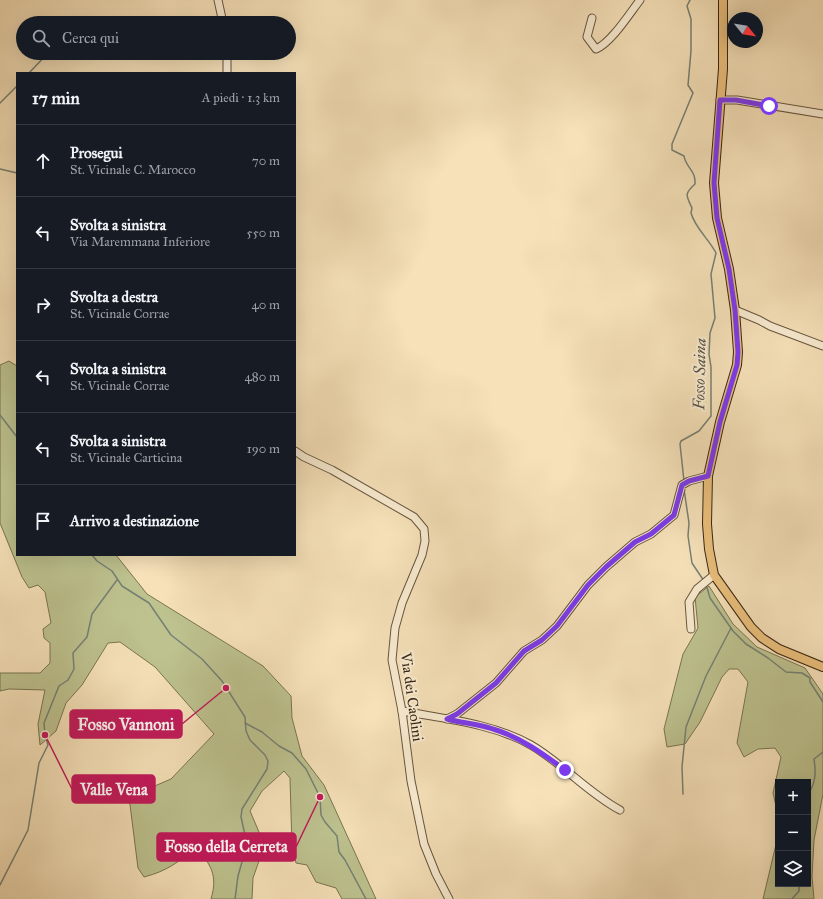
<!DOCTYPE html>
<html lang="it">
<meta charset="utf-8">
<style>
:root{--surface:#171b24;--page:#242831;--text:#f1f3f6;--muted:#9ea1a6;--line:#363941}
body{margin:0;font-family:"IM FELL Great Primer",serif;background:var(--page);color:var(--text)}
.controls{position:absolute;right:12px;bottom:12px;display:grid;overflow:hidden;border-radius:0px;box-shadow:0 4px 16px #0002}
.controls button{width:36px;height:36px;display:grid;place-items:center;padding:0;border:0;border-bottom:1px solid var(--line);background:var(--surface);color:var(--text);font:20px sans-serif}
.compass{position:absolute;left:727px;top:12px;width:36px;height:36px;border-radius:50%;background:var(--surface);box-shadow:0 4px 16px #0002;rotate:120deg}
.stop{position:absolute;width:12px;height:12px;margin:-9px;border:3px solid #7c3aed;border-radius:50%;background:#fff}
.stop.end{background:#7c3aed;border-color:#fff;box-shadow:0 1px 4px #0008}
.list{margin:0;padding:0;list-style:none}
h2{display:flex;justify-content:space-between;align-items:center;height:52px;margin:0;padding:0 16px;font-size:17px}
h2 small{font-size:13px;font-weight:400;color:var(--muted)}
.list li{display:grid;grid-template-columns:26px 1fr auto;gap:12px;align-items:center;box-sizing:border-box;height:72px;padding:0 16px;border-top:1px solid var(--line)}
.list b{display:block;font-size:15px;white-space:nowrap}
.list p{margin:0;font-size:13px;white-space:nowrap;color:var(--muted)}
.list em{font-size:13px;font-style:normal;color:var(--muted)}
.icon{flex:none;width:22px;height:22px;fill:none;stroke:currentColor;stroke-width:2;stroke-linecap:round;stroke-linejoin:round}
.map{position:relative;flex:none;width:823px;height:899px;overflow:hidden}
.search{position:absolute;background:var(--surface);box-shadow:0 4px 16px #0002;left:16px;top:16px;width:280px;height:44px;display:flex;align-items:center;gap:10px;box-sizing:border-box;padding:0 14px;border-radius:22px;color:var(--muted);font-size:15px}
.panel{position:absolute;background:var(--surface);box-shadow:0 4px 16px #0002;left:16px;top:72px;width:280px;height:484px;border-radius:0px}
.map>svg:first-child{display:block}
.green{fill:#bdc28f;stroke:#7a7452}
.lines{fill:none;stroke-linecap:round;stroke-linejoin:round}
.stream{stroke:#758075;stroke-width:1.5}
.minor-casing{stroke:#67553e;stroke-width:9}
.major-casing{stroke:#372615;stroke-width:10}
.minor{stroke:#f9ecd2;stroke-width:7}
.major{stroke:#ebc07c;stroke-width:8}
.route{stroke:#7c3aed;stroke-width:5}
.labels{text-anchor:middle;stroke-width:4;stroke-linejoin:round;paint-order:stroke}
.street-label{font-size:15px;fill:#372615;stroke:#f9ecd2}
.water-label{font-size:16px;font-style:italic;fill:#565345;stroke:#f9ecd2}
.leader{fill:none;stroke:#c2185b;stroke-width:1.5}
.callout-dot{fill:#c2185b;stroke:#f9ecd2;stroke-width:1.5}
.callout{fill:#c2185b;stroke:#c2185b;stroke-width:1.5}
.callout-label{font-size:16px;text-anchor:middle;font-weight:bold;fill:#fff}
</style>
<div class="map">
<svg width="823" height="899" viewBox="0 0 823 899">
<rect width="100%" height="100%" fill="#f6e1b9"/>
<filter id="stains"><feTurbulence type="fractalNoise" baseFrequency=".005" numOctaves="4"/><feColorMatrix values="0 0 0 0 .2 0 0 0 0 .09 0 0 0 0 .02 0 0 0 .5 -.17"/></filter>
<radialGradient id="worn" r=".72"><stop offset=".6" stop-color="#630" stop-opacity="0"/><stop offset="1" stop-color="#630" stop-opacity=".3"/></radialGradient>
<!-- green -->
<g class="green">
<path d="M9,361l8,5v189h99l31,39 116,72 28,30 1,22 10,38 22,29 52,114h-34l-6,-11 -20,-6 -9,-17 -11,-2 -4,-16 -2,-69 -6,-7 -22,20 -12,20 12,28 -2,19 -7,20 -1,21h-41c7,-24 0,-34 -15,-52 -17,15 -29,24 -52,30l-6,-9 -9,-71 42,-18 43,-45 -59,-67 -35,-25 -12,1 -26,42 -16,18 -10,28 -16,14 -2,-21 7,-34 -36,-1 -9,2v-18h40l10,-10v-20l-6,-5 -1,-9 8,-6 -6,-31 -7,-7 -9,3 -7,-11 -22,-54v-158z"/>
<path d="M709,586l24,38 24,23 48,21 18,26v100l-9,46 -2,36 2,23h-51l15,-63v48h30v-102h-30v33l-5,-22 8,-36 -6,-9 -17,1 -14,8 -7,-14 11,-61 -10,-13h-9l-7,8 -22,45 -15,22 -18,3 -3,-18 19,-75 15,-26 -3,-31z"/>
</g>
<g class="lines">
<!-- stream -->
<g class="stream">
<path d="M29,73l19,-20"/>
<path d="M0,103l17,-17"/>
<path d="M0,169l17,4"/>
<path d="M0,415l17,22"/>
<path d="M684,481l-4,-37 1,-3 18,-10 12,-15v-49l-2,-13 1,-21 5,-15 -4,-44 5,-21c-7,-14 -21,-25 -25,-40l1,-5c-6,-13 -8,-14 3,-24 1,-14 -9,-16 -11,-28l-12,-6v-6l21,-51 -5,-8 3,-34v-32l-4,-13 3,-6"/>
<path d="M684,489l5,34 -1,13 4,27 12,18"/>
<path d="M92,555l5,6 15,10 10,15 27,17 22,32 31,24 20,22 23,36 1,14 4,9 15,15 3,6 -1,8 -25,40 -1,8 6,27 -9,32 -3,23"/>
<path d="M706,584l4,14 23,33 13,13 22,14 18,14 16,1 8,5v4l13,20"/>
<path d="M245,723l17,9 17,14 13,7 14,16 14,28 1,18 4,7 12,14 2,16 6,8 21,39"/>
<path d="M683,794l-1,-27 4,-40 20,-51 25,-48"/>
<path d="M808,794c8,-11 8,-22 6,-35l9,-7"/>
<path d="M0,885l28,-55 11,-67 9,-18 -3,-10 -1,-12 15,-37 9,-6 6,-11 -1,-16 14,-16 5,-23 25,-34"/>
<path d="M792,899l7,-8v-7"/>
</g>
<!-- minor casing -->
<g class="minor-casing">
<g id="minor">
<path d="M218,0l5,23"/>
<path d="M592,18l-5,19 9,12c15,-6 34,-36 44,-49"/>
<path d="M227,53v20"/>
<path d="M720,100h17l86,14"/>
<path d="M735,310l24,10 11,6 53,20"/>
<path d="M295,451l9,6 28,13 82,47 10,12 1,12 -3,14 -20,48 -7,25 -3,32 10,51 9,70 13,63 12,30 13,25"/>
<path d="M691,629l-2,-27 8,-13 17,-14"/>
<path d="M402,711c43,8 90,12 129,34 31,18 57,48 89,65"/>
<path d="M447,719l10,-5 39,-31 28,-32 18,-11 15,-14 31,-41 18,-18 29,-25 16,-8 23,-19 8,-30 7,-4 19,-5"/>
</g>
</g>
<!-- major casing -->
<g class="major-casing">
<path id="major" d="M723,0v69l-9,114 3,35 12,51 6,41 3,42 -1,13 -17,57 -12,54 -1,48 2,25 5,26 37,52 11,11 17,11 44,18"/>
</g>
<!-- minor -->
<use href="#minor" class="minor"/>
<!-- major -->
<use href="#major" class="major"/>
</g>
<g class="lines">
<!-- route -->
<path class="route" d="M565,770c-23,-17 -45,-33 -72,-41 -15,-5 -31,-6 -46,-10l10,-5 39,-31 28,-32 18,-11 15,-14 31,-41 18,-18 29,-25 16,-8 23,-19 8,-30 7,-4 19,-5 12,-54 17,-57 1,-13 -3,-42 -6,-41 -12,-51 -3,-35 6,-83h16l33,6"/>
</g>
<g class="labels">
<!-- street labels -->
<g class="street-label">
<text transform="translate(412 697) rotate(82)" y="5">Via dei Caolini</text>
</g>
<!-- water labels -->
<g class="water-label">
<text transform="translate(699 374) rotate(-89)" y="6">Fosso Saina</text>
</g>
</g>
<!-- callouts -->
<path class="leader" d="M226 688L182 724M45 735L72 789M320 797L296 847"/>
<g class="callout-dot">
<circle cx="226" cy="688" r="4"/>
<circle cx="45" cy="735" r="4"/>
<circle cx="320" cy="797" r="4"/>
</g>
<g class="callout">
<rect x="70" y="710" width="112" height="28" rx="4"/>
<rect x="72" y="775" width="83" height="28" rx="4"/>
<rect x="157" y="833" width="139" height="28" rx="4"/>
</g>
<g class="callout-label">
<text x="126" y="730">Fosso Vannoni</text>
<text x="114" y="795">Valle Vena</text>
<text x="226" y="852">Fosso della Cerreta</text>
</g>
<rect width="100%" height="100%" filter="url(#stains)"/>
<rect width="100%" height="100%" fill="url(#worn)"/>
</svg>
<div class="controls">
<button>+</button>
<button>−</button>
<button><svg class="icon" aria-label="layers" viewBox="0 0 24 24"><path d="M12 4l9 5-9 5-9-5zM3 14l9 5 9-5"/></svg></button>
</div>
<svg class="compass" viewBox="-18 -18 36 36"><path d="M0-13l5 13h-10z" fill="#e53935"/><path d="M0 13l5-13h-10z" fill="#9ea1a6"/></svg>
<div class="stop" style="left:769px;top:106px"></div>
<div class="stop end" style="left:565px;top:770px"></div>
<div class="search"><svg class="icon" aria-label="search" viewBox="0 0 24 24"><circle cx="10" cy="10" r="6"/><path d="M15 15l6 6"/></svg>Cerca qui</div>
<section class="panel">
<h2>17 min<small>A piedi · 1.3 km</small></h2>
<ul class="list">
<li><svg class="icon" aria-label="ahead" viewBox="0 0 24 24"><path d="M12 20V5M6 11l6-6 6 6"/></svg><div><b>Prosegui</b><p>St. Vicinale C. Marocco</p></div><em>70 m</em></li>
<li><svg class="icon" aria-label="left" viewBox="0 0 24 24"><path d="M17 20v-9H6M10 6l-5 5 5 5"/></svg><div><b>Svolta a sinistra</b><p>Via Maremmana Inferiore</p></div><em>550 m</em></li>
<li><svg class="icon" aria-label="right" viewBox="0 0 24 24"><path d="M7 20v-9h11M14 6l5 5-5 5"/></svg><div><b>Svolta a destra</b><p>St. Vicinale Corrae</p></div><em>40 m</em></li>
<li><svg class="icon" aria-label="left" viewBox="0 0 24 24"><path d="M17 20v-9H6M10 6l-5 5 5 5"/></svg><div><b>Svolta a sinistra</b><p>St. Vicinale Corrae</p></div><em>480 m</em></li>
<li><svg class="icon" aria-label="left" viewBox="0 0 24 24"><path d="M17 20v-9H6M10 6l-5 5 5 5"/></svg><div><b>Svolta a sinistra</b><p>St. Vicinale Carticina</p></div><em>190 m</em></li>
<li><svg class="icon" aria-label="arrive" viewBox="0 0 24 24"><path d="M6 21V4h12l-3 4 3 4H6"/></svg><div><b>Arrivo a destinazione</b></div></li>
</ul>
</section>
</div>
